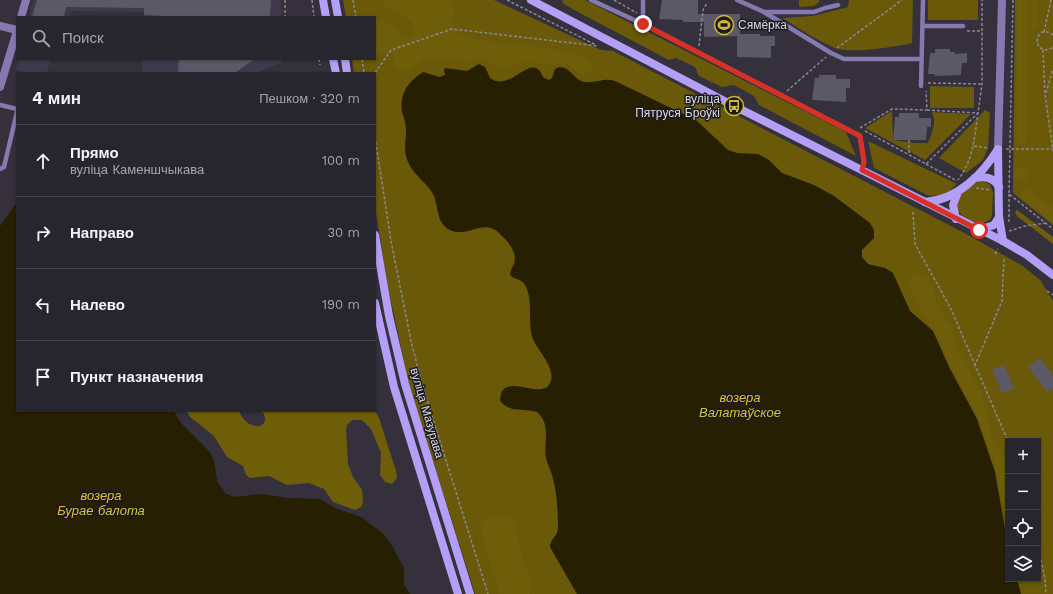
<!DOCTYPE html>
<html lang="ru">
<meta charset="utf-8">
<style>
:root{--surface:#27252e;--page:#2f2d36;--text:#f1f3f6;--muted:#a4a5aa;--line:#43424a}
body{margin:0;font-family:"Work Sans",sans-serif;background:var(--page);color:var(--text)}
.controls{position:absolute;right:12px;bottom:12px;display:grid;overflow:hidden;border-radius:0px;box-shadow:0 1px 3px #0004}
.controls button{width:36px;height:36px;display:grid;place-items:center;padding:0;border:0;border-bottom:1px solid var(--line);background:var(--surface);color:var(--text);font:20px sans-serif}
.stop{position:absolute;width:12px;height:12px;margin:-9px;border:3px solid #d93025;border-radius:50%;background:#fff}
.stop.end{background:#d93025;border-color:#fff;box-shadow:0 1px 4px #0008}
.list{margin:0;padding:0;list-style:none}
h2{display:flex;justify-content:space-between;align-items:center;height:52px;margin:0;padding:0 16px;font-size:17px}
h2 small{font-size:13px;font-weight:400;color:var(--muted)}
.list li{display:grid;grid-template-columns:26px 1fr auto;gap:12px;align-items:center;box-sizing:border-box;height:72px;padding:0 16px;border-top:1px solid var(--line)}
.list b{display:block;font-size:15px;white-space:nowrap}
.list p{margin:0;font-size:13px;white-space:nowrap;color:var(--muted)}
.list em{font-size:13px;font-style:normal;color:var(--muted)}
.icon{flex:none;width:22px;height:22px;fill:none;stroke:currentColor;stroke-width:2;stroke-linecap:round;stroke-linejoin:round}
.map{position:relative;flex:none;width:1053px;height:594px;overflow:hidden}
.search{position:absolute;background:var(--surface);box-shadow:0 1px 3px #0004;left:16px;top:16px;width:360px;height:44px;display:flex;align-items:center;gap:10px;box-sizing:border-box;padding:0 14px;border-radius:0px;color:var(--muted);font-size:15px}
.panel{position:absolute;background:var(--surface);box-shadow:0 1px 3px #0004;left:16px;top:72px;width:360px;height:340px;border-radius:0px}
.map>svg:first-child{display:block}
.built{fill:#3e3a4c}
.green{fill:#695909;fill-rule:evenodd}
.forest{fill:#6f5e09}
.water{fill:#261f01}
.building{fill:#5c5966}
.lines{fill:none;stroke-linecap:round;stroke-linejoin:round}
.path{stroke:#8a8892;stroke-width:1.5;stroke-dasharray:3 2;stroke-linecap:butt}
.lane{stroke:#8579af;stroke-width:4.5}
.street{stroke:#8579af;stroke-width:8}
.secondary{stroke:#b39ff6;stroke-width:8}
.route{stroke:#d93025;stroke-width:5}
.labels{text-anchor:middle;stroke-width:3;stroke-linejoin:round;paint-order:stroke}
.poi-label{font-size:12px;fill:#dbdae2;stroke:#1b1a20;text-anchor:start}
.street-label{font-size:12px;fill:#dbdae2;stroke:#1b1a20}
.water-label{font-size:13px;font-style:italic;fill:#dec137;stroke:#1b1a20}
</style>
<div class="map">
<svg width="1053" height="594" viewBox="0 0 1053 594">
<rect width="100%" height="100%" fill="#34313d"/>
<!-- built -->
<g class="built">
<path d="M33,0h248v17h-137v-5l-73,-1 -1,6h-41z"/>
<path d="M19,59h31l-3,14h-23l-8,-3z"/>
<path d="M143,59h139v3l-25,11h-115z"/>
</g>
<!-- green -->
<g class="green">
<path d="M343,0h151l107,50 12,1 357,185 53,30 18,15 12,20v293h-578l-66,-210 -21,-97 -13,-81v-133h-21l-2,-14h23v-42h-29zM1008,441h30v138h-30z"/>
<path d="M562,0h23l261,132 10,24 -97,-51 -5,-9 -20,-11 -12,2 -23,-11 -4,-9 -19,-9 -7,2 -91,-48 -14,-8z"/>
<path d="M799,0h20v2l-5,4 -15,1z"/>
<path d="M849,0h64l-1,43c-18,4 -60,11 -77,5 -18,-7 -36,-20 -53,-30l31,-2 35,-9z"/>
<rect x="928" y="0" width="50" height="20"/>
<path d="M1015,0h38v225l-40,-32z"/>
<path d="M930,86l44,1v21h-44z"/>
<path d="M985,110l5,3 -2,35 -5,12 -17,13 -27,-15z"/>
<path d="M892,111l1,29 22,3h13c4,-11 9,-20 4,-31l39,2 -46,46 -60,-32z"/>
<path d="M868,141l89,43c-10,9 -16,14 -30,11l-53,-27z"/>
<path d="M981,181l9,3 3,9 -1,23c-6,14 -30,3 -35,-7 -1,-14 12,-24 24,-28z"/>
</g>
<!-- forest -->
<g class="forest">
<path d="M380,0h71l4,11 -3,13c10,30 128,13 141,43v3l-8,5 -7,-2 -6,-6 -8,-4 -15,1 -24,-2 -22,5 -20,-7 -17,2 -25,-4 -17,1 -15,11h-10c-10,-12 -1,-23 -24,-14v-36l9,1 22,17 8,-3c3,-17 -10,-17 -21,-24 -5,-3 -10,-7 -13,-11z"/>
<path d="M1017,0h10l-1,141 -5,4 -4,-5z"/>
<path d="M1032,0h5v27l-3,4 -3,-4z"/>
<path d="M1053,80v67c-2,-16 -12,-54 0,-67z"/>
<circle cx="1021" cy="175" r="7"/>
<path d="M1024,189l7,2 22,19v14l-33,-27v-3z"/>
<path d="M1017,210l36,27v7l-36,-28 -2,-4z"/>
<path d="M915,273l9,2 9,9 4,23 15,19 4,20 27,50 8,36 17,33v65l-13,-65 -17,-48 -28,-53 -12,-29 -23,-34 -6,-20 2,-5z"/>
<path d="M187,411h52c8,22 35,18 23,0h113l4,7 17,53 1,7 -5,6 -7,-2 -5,-7 1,-22 -10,-24 -9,-9h-10l-5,5 -1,5 2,34 5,13 9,13 1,13 -2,4 -6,3 -22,-8 -9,-13 -15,-6 -22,2 -18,-9 -19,2 -4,-3 -3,-9 -16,-9 -13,-21 -24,-19z"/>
<path d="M493,514l12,1 10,6 6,34 10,22 -1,17h-31l-19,-68 5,-8z"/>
</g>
<!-- water -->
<g class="water">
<path d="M479,64l6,3 5,11c19,14 37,-20 49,-8 2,2 3,6 5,8l5,2 3,-2 3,-9c12,-7 17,8 26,12 12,4 23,-4 34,0l81,39 32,30 9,3 21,1 11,6 13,13 32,12 20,11 36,27 4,7v8l-12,12v7l6,7 17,4 8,5 17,38 23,20 16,36 28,52 18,53 13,74v33h9l4,15h-444l-27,-47c0,-8 8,-11 8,-19 0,-14 -1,-36 -5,-49 -1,-7 -5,-13 -7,-21 -3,-15 6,-33 -9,-46 -12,-4 -30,1 -37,-12 2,-31 41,2 50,-17 7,-14 -12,-32 -17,-44 -6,-17 1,-38 -8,-54 -4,-7 -11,-5 -15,-10 0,-4 2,-7 4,-11 4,-13 -6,-22 -15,-31 -16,-16 -33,7 -51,-4 -11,-7 -10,-22 -14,-33 -6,-13 -20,-20 -26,-34 -5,-11 -2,-21 -2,-32 0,-7 -2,-12 -4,-18 -3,-19 7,-31 21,-40l17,5 5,-2 -1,-5 1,-2 22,3z"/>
<path d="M17,202v209h157l7,12 28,28 5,9 3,21 8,12 9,4 27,-3 27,4 32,1 17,10 24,8 20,15 9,10 14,26v16l6,10h-410v-368z"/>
</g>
<!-- building -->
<g class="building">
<path d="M37,0h234l-1,17h-90l-36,-2v-7l-78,-1 -2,10h-32z"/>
<path d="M662,0h36v14h42v20h20v2h15v10h-4v12l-34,-1v-21l-33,1v-15h-21v-2l-24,-1z"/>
<path d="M935,49h15v3h5v2l12,-1v10h-5l-1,12 -26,1v-2h-7l2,-21h5z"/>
<path d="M179,59h75l-19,14h-57z"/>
<path d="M819,75h17v4h14v9h-4v14l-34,-2 3,-22h4z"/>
<path d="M899,113h20v5h12v9h-4l-1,13h-33l2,-23h4z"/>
<path d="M1040,358l13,18v12l-6,4 -19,-25z"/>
<path d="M1004,365l10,24 -12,4 -10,-23z"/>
</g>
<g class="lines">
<!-- path -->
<g class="path">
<path d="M285,0v17"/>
<path d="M312,0l2,17"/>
<path d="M353,0l3,17"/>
<path d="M507,0l89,45"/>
<path d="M614,0l23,13"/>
<path d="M1013,0l-4,194 44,35"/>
<path d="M967,31h15v-31"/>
<path d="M1044,32l7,-32"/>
<path d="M1053,35l-5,-3h-6c-12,9 0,24 11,15"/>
<path d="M699,46l4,-36 4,-7"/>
<path d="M837,48l65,-48"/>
<path d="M1043,50l2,45 8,56"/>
<path d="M319,59l1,6"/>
<path d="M362,59l2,14"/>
<path d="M375,73l16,-23 61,-21 146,17"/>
<path d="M928,83l54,1"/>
<path d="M787,91l39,-34"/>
<path d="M1046,93l7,-24"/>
<path d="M738,99l2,-5"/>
<path d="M927,110l51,3c-4,26 -4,45 -20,67"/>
<path d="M860,128l32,-19 35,1 -1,-19"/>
<path d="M865,131l61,33 52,-51 4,-29v-53"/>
<path d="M375,137l16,104 20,100 11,43 66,210"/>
<path d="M909,140v15"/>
<path d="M974,146l14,2"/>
<path d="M1006,149h46"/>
<path d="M926,164l31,17"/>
<path d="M976,188l14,2"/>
<path d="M1009,194v29"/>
<path d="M913,212l2,32 36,65 24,56"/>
<path d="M1009,231l16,-5 21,-3"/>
<path d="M995,254l3,-5"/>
<path d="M1004,259l-2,42 -27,64 33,76"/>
<path d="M1047,291l6,4"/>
<path d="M1038,545l7,34 1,15"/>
</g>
<!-- lane -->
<g class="lane">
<path d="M591,0l52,24 217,112 4,26 -2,8"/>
<path d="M643,0v24"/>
<path d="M737,0l27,12h50l11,-4 13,-3"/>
<path d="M764,12l67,41 13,6h76"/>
<path d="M923,26h40"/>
<path d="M921,86l2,-86"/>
<path d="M0,105l17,4"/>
<path d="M0,169l4,-2 13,-55"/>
</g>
<!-- street -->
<g class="street">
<path d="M21,17l5,-17"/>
<path d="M0,26l17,4"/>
<path d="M0,87l17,-56"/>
<path d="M998,149l4,-149"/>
</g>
<!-- secondary -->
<g class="secondary">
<path d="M323,0l3,17"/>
<path d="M335,0l3,17"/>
<path d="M531,0l203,106 269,135 24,14 26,20"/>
<path d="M333,59l3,14"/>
<path d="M345,59l2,14"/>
<path d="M998,150l1,67 4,24"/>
<path d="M975,178c10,-2 19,-1 24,9"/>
<path d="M925,202c32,-2 57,-27 73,-53"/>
<path d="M956,219l-3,-14 5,-13"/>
<path d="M979,230l15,-5 5,-8"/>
<path d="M375,235l14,81 16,68 65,210"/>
<path d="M375,303l19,84 64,207"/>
</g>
</g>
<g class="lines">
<!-- route -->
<path class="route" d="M643,24l217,112 4,26 -2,8 117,60"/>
</g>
<!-- icons -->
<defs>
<g id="stadium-ring" transform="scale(1)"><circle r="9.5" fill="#1b1a20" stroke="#d2b635" stroke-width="1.5"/><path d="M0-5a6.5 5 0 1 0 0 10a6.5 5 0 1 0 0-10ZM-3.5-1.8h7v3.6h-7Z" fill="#d2b635"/></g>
<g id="bus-ring" transform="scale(1)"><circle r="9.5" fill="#1b1a20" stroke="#d2b635" stroke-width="1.5"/><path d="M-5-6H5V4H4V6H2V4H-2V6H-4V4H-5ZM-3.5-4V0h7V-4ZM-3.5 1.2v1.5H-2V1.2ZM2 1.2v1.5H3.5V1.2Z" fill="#d2b635"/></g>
</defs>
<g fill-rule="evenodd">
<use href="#stadium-ring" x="724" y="25"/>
<use href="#bus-ring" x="734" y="106"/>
</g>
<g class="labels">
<!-- poi labels -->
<g class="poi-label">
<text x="738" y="29">Сямёрка</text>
<text x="720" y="103" text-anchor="end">вуліца<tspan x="720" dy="14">Пятруся Броўкі</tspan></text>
</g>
<!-- street labels -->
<g class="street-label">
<text transform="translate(427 413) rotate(74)" y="4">вуліца Мазурава</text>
</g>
<!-- water labels -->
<g class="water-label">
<text x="740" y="402">возера<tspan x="740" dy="15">Валатаўское</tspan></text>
<text x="101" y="500">возера<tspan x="101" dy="15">Бурае балота</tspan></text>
</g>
</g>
</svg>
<div class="controls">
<button>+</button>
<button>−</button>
<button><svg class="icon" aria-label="locate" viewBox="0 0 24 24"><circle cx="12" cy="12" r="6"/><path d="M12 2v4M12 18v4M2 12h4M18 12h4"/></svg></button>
<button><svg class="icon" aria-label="layers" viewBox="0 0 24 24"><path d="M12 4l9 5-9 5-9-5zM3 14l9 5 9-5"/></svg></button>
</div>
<div class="stop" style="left:979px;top:230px"></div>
<div class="stop end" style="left:643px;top:24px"></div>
<div class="search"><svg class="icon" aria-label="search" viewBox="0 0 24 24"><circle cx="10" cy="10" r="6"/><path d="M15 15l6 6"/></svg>Поиск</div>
<section class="panel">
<h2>4 мин<small>Пешком · 320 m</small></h2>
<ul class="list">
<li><svg class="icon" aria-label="ahead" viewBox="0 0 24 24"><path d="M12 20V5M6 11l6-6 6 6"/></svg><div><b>Прямо</b><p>вуліца Каменшчыкава</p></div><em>100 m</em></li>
<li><svg class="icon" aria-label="right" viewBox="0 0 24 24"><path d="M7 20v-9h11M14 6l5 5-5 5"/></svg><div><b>Направо</b></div><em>30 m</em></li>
<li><svg class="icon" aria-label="left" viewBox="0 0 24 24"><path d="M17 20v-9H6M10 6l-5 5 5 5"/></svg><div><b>Налево</b></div><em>190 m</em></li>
<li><svg class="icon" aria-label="arrive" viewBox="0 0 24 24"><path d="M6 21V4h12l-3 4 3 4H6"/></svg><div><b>Пункт назначения</b></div></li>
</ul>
</section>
</div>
